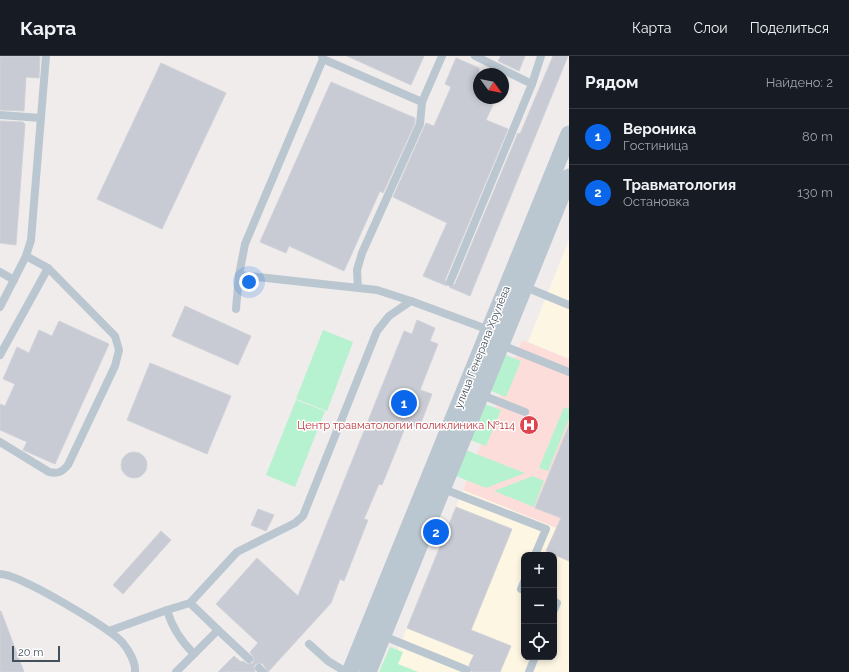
<!DOCTYPE html>
<html lang="ru">
<meta charset="utf-8">
<style>
:root{--surface:#171b24;--page:#242831;--text:#f1f3f6;--muted:#9ea1a6;--line:#363941;--accent:#0a67ec}
body{margin:0;font-family:Raleway,sans-serif;background:var(--page);color:var(--text)}
.controls{position:absolute;right:12px;bottom:12px;display:grid;overflow:hidden;border-radius:8px;box-shadow:0 2px 6px #0003}
.controls button{width:36px;height:36px;display:grid;place-items:center;padding:0;border:0;border-bottom:1px solid var(--line);background:var(--surface);color:var(--text);font:20px sans-serif}
.compass{position:absolute;left:473px;top:12px;width:36px;height:36px;border-radius:50%;background:var(--surface);box-shadow:0 2px 6px #0003;rotate:123deg}
.scale{position:absolute;left:12px;bottom:10px;width:48px;box-sizing:border-box;padding-left:4px;border:2px solid #434f5b;border-top:0;font-size:11px;line-height:14px;white-space:nowrap;color:#434f5b;-webkit-text-stroke:3px #fff;paint-order:stroke}
.you{position:absolute;left:249px;top:226px;width:14px;height:14px;margin:-10px;border:3px solid #fff;border-radius:50%;background:#1a73e8;box-shadow:0 0 0 6px #1a73e833}
.badge{display:grid;place-items:center;width:26px;height:26px;border-radius:50%;background:var(--accent);color:#fff;font-size:13px;font-weight:700}
.pin{position:absolute;translate:-50% -50%;border:2px solid #fff;box-shadow:0 1px 4px #0006}
.list{margin:0;padding:0;list-style:none}
h2{display:flex;justify-content:space-between;align-items:center;height:52px;margin:0;padding:0 16px;font-size:17px}
h2 small{font-size:13px;font-weight:400;color:var(--muted)}
.list li{display:grid;grid-template-columns:26px 1fr auto;gap:12px;align-items:center;box-sizing:border-box;height:56px;padding:0 16px;border-top:1px solid var(--line)}
.list b{display:block;font-size:15px;white-space:nowrap}
.list p{margin:0;font-size:13px;white-space:nowrap;color:var(--muted)}
.list em{font-size:13px;font-style:normal;color:var(--muted)}
.icon{flex:none;width:22px;height:22px;fill:none;stroke:currentColor;stroke-width:2;stroke-linecap:round;stroke-linejoin:round}
.map{position:relative;flex:none;width:569px;height:616px;overflow:hidden}
header{display:flex;align-items:center;gap:24px;box-sizing:border-box;height:56px;padding:0 20px;background:var(--surface);border-bottom:1px solid var(--line)}
header strong{font-size:19px}
nav{display:flex;gap:22px;margin-inline-start:auto;font-size:14px}
main{display:flex}
aside{flex:1;background:var(--surface)}
.map>svg:first-child{display:block}
.commercial{fill:#fdf6e3;fill-rule:evenodd}
.medical{fill:#fdddd9}
.green{fill:#b6f2cf}
.building{fill:#c8cbd3;stroke:#d0d2d9}
.lines{fill:none;stroke-linecap:round;stroke-linejoin:round}
.service{stroke:#bbc7d0;stroke-width:8}
.minor{stroke:#bbc7d0;stroke-width:17}
.labels{text-anchor:middle;stroke-width:3;stroke-linejoin:round;paint-order:stroke}
.street-label{font-size:11px;fill:#434f5b;stroke:#fff}
.health-label{font-size:11px;fill:#be3a42;stroke:#fff;text-anchor:end}
</style>
<header>
<strong>Карта</strong>
<nav><a>Карта</a><a>Слои</a><a>Поделиться</a></nav>
</header>
<main>
<div class="map">
<svg width="569" height="616" viewBox="0 0 569 616">
<rect width="100%" height="100%" fill="#f0ecec"/>
<!-- commercial -->
<g class="commercial">
<path d="M569,184v119l-41,-17z"/>
<path d="M463,434l106,43v139h-180zM524,499h30v102h-30z"/>
</g>
<!-- medical -->
<path class="medical" d="M522,284l47,19v174l-106,-43z"/>
<!-- green -->
<g class="green">
<path d="M323,274l30,12 -26,69 -31,-12z"/>
<path d="M504,298l17,7 -15,36 -17,-7z"/>
<path d="M296,344l29,11 -30,76 -29,-12z"/>
<path d="M485,348l16,6 -15,36 -16,-6z"/>
<path d="M564,351l5,2v10l-21,52 -9,-3z"/>
<path d="M466,394l59,23 -39,15 -30,-12z"/>
<path d="M533,420l11,5 -10,26 -40,-16z"/>
<path d="M390,591l13,5 -5,12 20,8h-39z"/>
</g>
<!-- building -->
<g class="building">
<path d="M0,0h40l-1,22 -13,-1 -2,34 -24,-1z"/>
<path d="M347,0h77l-13,29z"/>
<path d="M501,0h24l-6,15 -21,-10z"/>
<path d="M553,0h15l-98,240 -21,-9 6,-3 63,-151 2,1z"/>
<path d="M456,2l23,10v30h17l-10,22 22,9 -63,151 2,6 -24,-10 24,-53 -54,-26 33,-74 8,3 17,-39 -6,-3z"/>
<path d="M161,7l65,30 -64,136 -65,-30z"/>
<path d="M331,26l84,36v5l-32,70 -3,-2 -36,80 -55,-25 -3,7 -26,-11z"/>
<path d="M0,65l23,1 2,2 -9,121 -16,-2z"/>
<path d="M185,250l66,30 -13,29 -66,-29z"/>
<path d="M417,264l18,8 -5,13 8,3 -18,46 12,4 -13,34 -12,-5 -25,62 -3,-1 -15,35 4,1 -24,61 -4,-2 -9,24 -63,69 -5,-8 -5,-1 -4,3 1,6h-37l16,-16 7,6 2,-1 4,3 6,-1 1,-5 -4,-6 8,-9 -42,-39 41,-46 41,38 106,-265 8,3z"/>
<path d="M59,265l50,23 -54,120 -32,-14 4,-8 -27,-12v-26l5,2 10,-22 -12,-5 14,-32 12,6 10,-23 13,6z"/>
<path d="M150,307l81,33 -24,58 -80,-34z"/>
<path d="M569,369v136l-23,-10 15,-33 -26,-10z"/>
<circle cx="134" cy="409" r="13"/>
<path d="M456,451l56,22 -41,101 40,16 -11,26h-28l-3,-7 5,-10 -67,-27z"/>
<path d="M258,453l16,6 -8,16 -15,-6z"/>
<path d="M161,475l10,9 -48,54 -10,-9z"/>
<path d="M0,555h1l23,61h-24z"/>
</g>
<g class="lines">
<!-- service -->
<g class="service">
<path d="M475,0l57,28"/>
<path d="M323,3l99,43"/>
<path d="M0,59l41,3"/>
<path d="M0,216l14,8"/>
<path d="M239,219l138,15 34,11"/>
<path d="M450,226l82,-198 9,-28"/>
<path d="M523,230l46,19"/>
<path d="M358,232l-1,-18 5,-17 58,-129 2,-22 20,-46"/>
<path d="M0,251l26,-51 5,-16 15,-184"/>
<path d="M236,253l3,-34 6,-31 78,-185 -1,-3"/>
<path d="M499,288l70,28"/>
<path d="M0,299l48,-87"/>
<path d="M479,338l46,18"/>
<path d="M0,386l49,30c9,2 13,0 19,-7l47,-99 4,-16 -4,-14 -67,-68 -22,-12"/>
<path d="M441,432l105,41 -11,26"/>
<path d="M0,518c19,0 108,53 122,68 6,7 14,20 13,30"/>
<path d="M524,526l-3,7 3,1"/>
<path d="M554,545l3,2 -3,7"/>
<path d="M190,547l-23,7c5,18 14,31 27,44"/>
<path d="M218,574l-28,-27 47,-51 58,-29 8,-7 74,-185 12,-15 22,-15 81,30"/>
<path d="M109,575l58,-21"/>
<path d="M381,579l86,35"/>
<path d="M309,588l19,17 18,11"/>
<path d="M259,612l4,4"/>
<path d="M176,616l42,-42 31,29"/>
<path d="M529,616l6,-15"/>
</g>
<!-- minor -->
<g class="minor">
<path d="M350,616l219,-538"/>
<path d="M368,616l201,-495"/>
</g>
</g>
<!-- icons -->
<defs>
<g id="hospital-disc" transform="scale(1)"><circle r="9.5" fill="#e0444e" stroke="#fff"/><path d="M-5-5h3v3.5h4V-5h3V5h-3V1.5h-4V5h-3Z" fill="#fff"/></g>
</defs>
<g fill-rule="evenodd">
<use href="#hospital-disc" x="529" y="369"/>
</g>
<g class="labels">
<!-- street labels -->
<g class="street-label">
<text transform="translate(482 291) rotate(-68)" y="4">улица Генерала Хрулёва</text>
</g>
<!-- health labels -->
<g class="health-label">
<text x="515" y="373">Центр травматологии поликлиника №114</text>
</g>
</g>
</svg>
<div class="controls">
<button>+</button>
<button>−</button>
<button><svg class="icon" aria-label="locate" viewBox="0 0 24 24"><circle cx="12" cy="12" r="6"/><path d="M12 2v4M12 18v4M2 12h4M18 12h4"/></svg></button>
</div>
<svg class="compass" viewBox="-18 -18 36 36"><path d="M0-13l5 13h-10z" fill="#e53935"/><path d="M0 13l5-13h-10z" fill="#9ea1a6"/></svg>
<div class="scale">20 m</div>
<div class="you"></div>
<div class="pin badge" style="left:404px;top:347px">1</div>
<div class="pin badge" style="left:436px;top:476px">2</div>
</div>
<aside>
<h2>Рядом<small>Найдено: 2</small></h2>
<ul class="list">
<li><span class="badge">1</span><div><b>Вероника</b><p>Гостиница</p></div><em>80 m</em></li>
<li><span class="badge">2</span><div><b>Травматология</b><p>Остановка</p></div><em>130 m</em></li>
</ul>
</aside>
</main>
